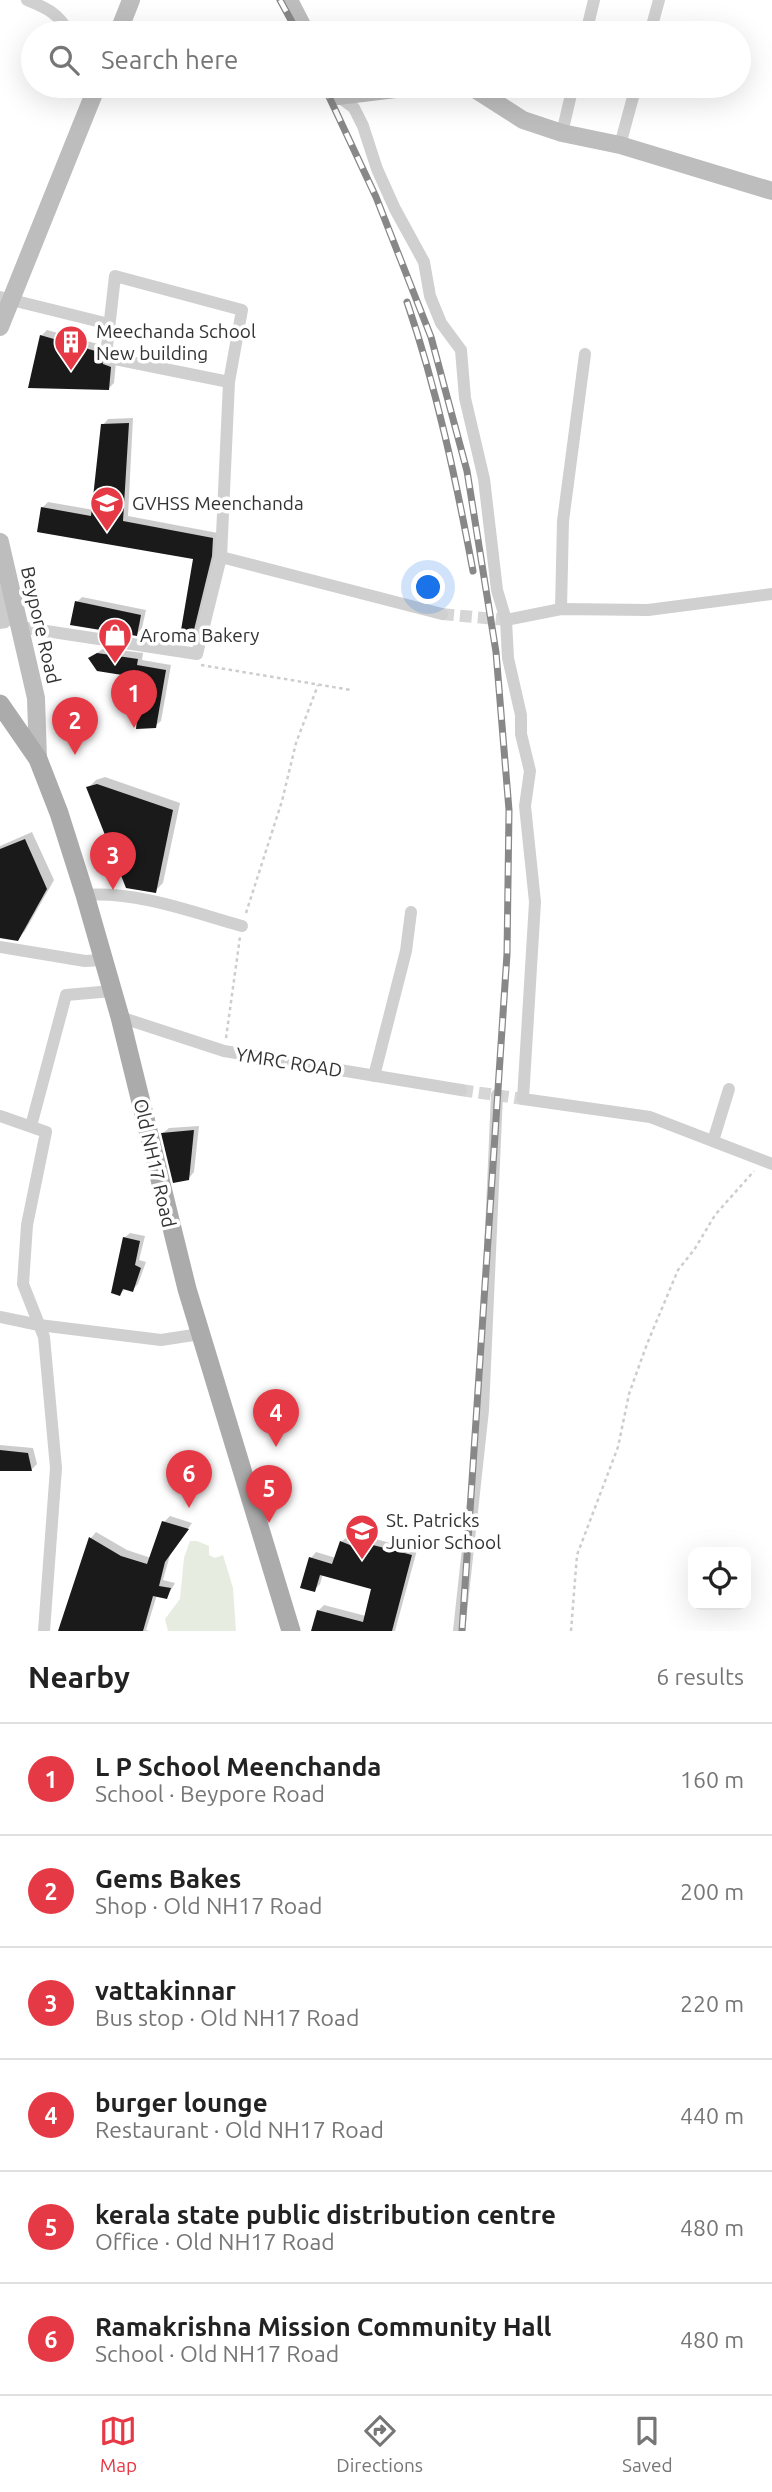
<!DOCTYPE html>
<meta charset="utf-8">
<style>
:root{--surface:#fff;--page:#f6f6f6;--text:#222;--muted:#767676;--line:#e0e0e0;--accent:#e63946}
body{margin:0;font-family:Ubuntu,sans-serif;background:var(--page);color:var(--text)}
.controls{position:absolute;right:21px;bottom:21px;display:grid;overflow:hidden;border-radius:14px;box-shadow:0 7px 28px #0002}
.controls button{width:63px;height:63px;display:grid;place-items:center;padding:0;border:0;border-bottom:2px solid var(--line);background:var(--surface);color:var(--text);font:35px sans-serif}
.you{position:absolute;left:429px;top:588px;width:24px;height:24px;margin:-18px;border:5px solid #fff;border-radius:50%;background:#1a73e8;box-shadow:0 0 0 10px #1a73e833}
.badge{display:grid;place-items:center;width:46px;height:46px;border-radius:50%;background:var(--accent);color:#fff;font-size:23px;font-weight:700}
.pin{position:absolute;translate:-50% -58px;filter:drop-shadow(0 2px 4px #0008)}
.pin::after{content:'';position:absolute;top:37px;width:24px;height:21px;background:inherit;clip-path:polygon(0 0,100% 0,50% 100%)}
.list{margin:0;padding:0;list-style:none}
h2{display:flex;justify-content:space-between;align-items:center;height:91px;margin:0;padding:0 28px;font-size:30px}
h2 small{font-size:23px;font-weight:400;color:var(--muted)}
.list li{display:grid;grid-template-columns:46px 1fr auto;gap:21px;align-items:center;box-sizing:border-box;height:112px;padding:0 28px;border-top:2px solid var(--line)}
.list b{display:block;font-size:26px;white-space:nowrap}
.list p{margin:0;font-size:23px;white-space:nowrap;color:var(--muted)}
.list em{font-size:23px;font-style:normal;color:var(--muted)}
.icon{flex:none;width:38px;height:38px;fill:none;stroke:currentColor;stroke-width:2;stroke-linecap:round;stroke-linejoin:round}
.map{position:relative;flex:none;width:772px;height:1631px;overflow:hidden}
.search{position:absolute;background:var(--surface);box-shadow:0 7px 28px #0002;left:21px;right:21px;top:21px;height:77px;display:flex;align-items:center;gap:18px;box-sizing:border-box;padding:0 24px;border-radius:38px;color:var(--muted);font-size:26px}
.sheet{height:763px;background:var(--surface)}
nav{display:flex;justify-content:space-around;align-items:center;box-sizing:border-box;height:98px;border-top:2px solid var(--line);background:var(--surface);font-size:19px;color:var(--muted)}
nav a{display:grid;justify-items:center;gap:4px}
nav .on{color:var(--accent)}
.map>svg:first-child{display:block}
.green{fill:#e6ecdf}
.shadow{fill:#0003}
.building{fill:#1a1a1a}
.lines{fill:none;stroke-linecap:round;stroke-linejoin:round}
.street-tunnel{stroke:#d6d6d6;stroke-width:12;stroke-dasharray:12 6;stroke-linecap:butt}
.path{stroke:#cdcdcd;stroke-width:2.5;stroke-dasharray:3.5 3.5;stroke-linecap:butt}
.street{stroke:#d0d0d0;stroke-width:12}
.secondary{stroke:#bdbdbd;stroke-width:18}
.primary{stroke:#ababab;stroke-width:19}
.rail-casing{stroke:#888;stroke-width:7}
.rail{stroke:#fff;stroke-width:4.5;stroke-dasharray:13;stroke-linecap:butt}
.labels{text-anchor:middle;stroke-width:7;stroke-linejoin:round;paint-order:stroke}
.poi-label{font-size:19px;fill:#333;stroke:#fff;text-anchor:start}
.street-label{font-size:19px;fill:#333;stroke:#fff}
</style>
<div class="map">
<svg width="772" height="1631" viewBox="0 0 772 1631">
<rect width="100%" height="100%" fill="#fff"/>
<!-- green -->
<path class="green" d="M190,1541h7l12,5v9l6,3 8,-3 10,33 3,43h-68l-3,-12 15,-20 4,-41z"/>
<!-- shadow -->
<g class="shadow">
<path d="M47,330l58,16 11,16 -2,21 -5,5 -68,-52z"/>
<path d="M133,418l-5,98 90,17 -1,16 -20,82 -6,5 4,-78 -153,-50 6,-6 46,8 9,-85 5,-6z"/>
<path d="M0,575l13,48 -6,5 -7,1z"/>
<path d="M82,597l64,13 -4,18 -5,6 -60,-32z"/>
<path d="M104,648l39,5 -1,7 29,5 -10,56 -6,5 -12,-49 -53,-19z"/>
<path d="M105,777l75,26 -17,80 -8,8 -67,-103 8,-8z"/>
<path d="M32,832l22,48 -29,51 -8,8 -17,-2v-91z"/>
<path d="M199,1126l-5,46 -5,6 -26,-45 6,-5z"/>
<path d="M130,1233l15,3 -6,24 7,2 -8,22 -6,6 -6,-2 -6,6 4,-56z"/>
<path d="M0,1445l33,3 4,16 -6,6 -31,-1z"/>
<path d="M170,1516l22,7 -22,32 -7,25 12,3 -8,14 -10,-2 -11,35 4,1h-89l30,-93 5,-6 31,18 24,8 13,-36z"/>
<path d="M364,1536l53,14 -22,81h-78l1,-20 6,-6 42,11 7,-28 -50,-14 -3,10 -6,6 -3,-32 5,-6 20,6 5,-16 6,-5 12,4z"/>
</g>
<!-- building -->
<g class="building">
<path d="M40,335l59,17 4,12 8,3 -2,23 -81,-2z"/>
<path d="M129,423l-6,98 90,17 -1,18 -20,82 -12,-2 13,-77 -156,-27 4,-25 50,9 10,-92z"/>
<path d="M75,601l66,14 -4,21 -67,-11z"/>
<path d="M97,653l41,6 -1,6 29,5 -10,58 -20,1 5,-51 -44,-7 -9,-13z"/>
<path d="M97,784l76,26 -17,83 -30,-5 -40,-101z"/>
<path d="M25,839l22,50 -29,52 -18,-3v-89z"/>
<path d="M194,1130l-5,50 -16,3 -12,-50z"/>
<path d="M123,1237l17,4 -5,24 6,3 -8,24 -10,-3 -3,7 -9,-3z"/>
<path d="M0,1450l28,3 4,18h-32z"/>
<path d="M162,1521l27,8 -24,33 -6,24 12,2 -4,11 -14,-3 -10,35h-85l31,-94 32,19 26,8z"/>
<path d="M340,1541l15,6 2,-6 55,14 -20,76h-81l6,-21 46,12 8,-33 -51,-14 -5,17 -15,-4 9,-31 23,7z"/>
</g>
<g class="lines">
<!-- street-tunnel -->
<g class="street-tunnel">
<path d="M442,614l64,6"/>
<path d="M461,1090l62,9"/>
</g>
<!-- path -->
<g class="path">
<path d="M201,665l150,25"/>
<path d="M246,913l36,-112 14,-58 22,-58"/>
<path d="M226,1038l14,-101"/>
<path d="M571,1631l6,-76 41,-108 11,-53 18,-50 31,-74 16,-20 21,-35 39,-44"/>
</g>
<!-- street -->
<g class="street">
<path d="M27,0c22,9 30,13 43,33"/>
<path d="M586,33l8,-33"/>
<path d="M650,33l9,-33"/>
<path d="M338,96l16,12 9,18 14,43 18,40 29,53 6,34 11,27 20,27 4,48 19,81 13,111 9,30 2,38 13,57v19l9,37 -5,35 10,96 -12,197 127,18 122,47"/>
<path d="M562,133l11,-47"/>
<path d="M620,145l16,-59"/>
<path d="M0,297l109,27"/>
<path d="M221,557l8,-175 13,-72 -127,-34 -8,70 3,12 119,24"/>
<path d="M561,609l2,-88 22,-167"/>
<path d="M506,620l55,-11 87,1 124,-16"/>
<path d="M20,627l177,27 24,-97 221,57"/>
<path d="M85,895c52,-4 107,17 157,31"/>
<path d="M0,947l85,14 18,-1"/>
<path d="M120,1017l104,34 237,39"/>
<path d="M374,1076l32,-125 5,-39"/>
<path d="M0,1116l46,16 -19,93 -4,59 21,53 12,131 -12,163"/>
<path d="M31,1126l35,-131 46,-4"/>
<path d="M713,1141l16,-52"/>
<path d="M0,1317l39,8 122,15 39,-6"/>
<path d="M459,1631l24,-221 14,-315"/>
</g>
<!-- secondary -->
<g class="secondary">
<path d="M289,0l17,33"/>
<path d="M118,33l13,-33"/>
<path d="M333,86l5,10 82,-10"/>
<path d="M466,86l7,2 50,32 39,13 58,12 152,46"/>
<path d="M0,327l97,-241"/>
<path d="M0,542l36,156 2,61"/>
</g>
<!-- primary -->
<path class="primary" d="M0,704l38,55 21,54 26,82 35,122 67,272 104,342"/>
<!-- rail casing -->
<g class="rail-casing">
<g id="rail">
<path d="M280,0l18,33"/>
<path d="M324,86l52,111 55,140 36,134 29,181 13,158 -2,144 -45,677"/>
<path d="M407,302c30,88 49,178 66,269"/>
</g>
</g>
<!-- rail -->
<use href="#rail" class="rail"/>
</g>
<!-- icons -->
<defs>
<g id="building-pin" transform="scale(1.75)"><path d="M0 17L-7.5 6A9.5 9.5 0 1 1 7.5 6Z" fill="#e63946" stroke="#fff"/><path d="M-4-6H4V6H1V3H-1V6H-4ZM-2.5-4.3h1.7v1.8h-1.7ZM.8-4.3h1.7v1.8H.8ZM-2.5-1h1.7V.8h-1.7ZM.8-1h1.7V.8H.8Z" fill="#fff"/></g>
<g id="school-pin" transform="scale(1.75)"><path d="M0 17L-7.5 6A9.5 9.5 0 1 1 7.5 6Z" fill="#e63946" stroke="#fff"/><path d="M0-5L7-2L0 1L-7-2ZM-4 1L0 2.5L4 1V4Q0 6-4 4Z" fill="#fff"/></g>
<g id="shop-pin" transform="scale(1.75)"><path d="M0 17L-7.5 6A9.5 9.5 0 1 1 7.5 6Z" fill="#e63946" stroke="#fff"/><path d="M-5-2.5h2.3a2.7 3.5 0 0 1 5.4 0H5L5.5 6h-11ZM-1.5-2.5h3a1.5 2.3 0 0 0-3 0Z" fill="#fff"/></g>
</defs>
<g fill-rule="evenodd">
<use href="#building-pin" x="71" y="342"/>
<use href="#school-pin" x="107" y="503"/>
<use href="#shop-pin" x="115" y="635"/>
<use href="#school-pin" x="362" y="1531"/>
</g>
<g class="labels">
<!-- poi labels -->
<g class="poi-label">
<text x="96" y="338">Meechanda School<tspan x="96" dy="22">New building</tspan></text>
<text x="132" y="510">GVHSS Meenchanda</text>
<text x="140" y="642">Aroma Bakery</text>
<text x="386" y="1527">St. Patricks<tspan x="386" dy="22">Junior School</tspan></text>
</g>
<!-- street labels -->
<g class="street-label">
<text transform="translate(41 625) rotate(77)" y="7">Beypore Road</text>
<text transform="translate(289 1062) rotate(9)" y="7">YMRC ROAD</text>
<text transform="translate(155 1163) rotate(77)" y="7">Old NH17 Road</text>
</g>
</g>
</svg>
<div class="controls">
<button><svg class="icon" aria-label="locate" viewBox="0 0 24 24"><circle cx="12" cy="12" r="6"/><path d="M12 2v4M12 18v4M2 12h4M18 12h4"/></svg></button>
</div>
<div class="you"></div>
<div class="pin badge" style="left:134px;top:728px">1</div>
<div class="pin badge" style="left:75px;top:755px">2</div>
<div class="pin badge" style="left:113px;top:890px">3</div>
<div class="pin badge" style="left:276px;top:1447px">4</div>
<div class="pin badge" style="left:269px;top:1523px">5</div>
<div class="pin badge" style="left:189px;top:1508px">6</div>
<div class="search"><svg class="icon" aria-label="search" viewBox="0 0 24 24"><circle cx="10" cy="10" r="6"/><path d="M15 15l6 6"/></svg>Search here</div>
</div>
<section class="sheet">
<h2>Nearby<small>6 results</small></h2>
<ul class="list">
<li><span class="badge">1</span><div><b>L P School Meenchanda</b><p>School · Beypore Road</p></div><em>160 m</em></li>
<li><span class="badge">2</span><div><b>Gems Bakes</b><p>Shop · Old NH17 Road</p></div><em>200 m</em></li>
<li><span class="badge">3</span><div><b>vattakinnar</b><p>Bus stop · Old NH17 Road</p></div><em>220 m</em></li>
<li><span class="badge">4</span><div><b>burger lounge</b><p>Restaurant · Old NH17 Road</p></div><em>440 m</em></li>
<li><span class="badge">5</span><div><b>kerala state public distribution centre</b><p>Office · Old NH17 Road</p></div><em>480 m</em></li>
<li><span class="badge">6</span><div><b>Ramakrishna Mission Community Hall</b><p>School · Old NH17 Road</p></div><em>480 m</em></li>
</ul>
</section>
<nav>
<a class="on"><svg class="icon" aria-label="map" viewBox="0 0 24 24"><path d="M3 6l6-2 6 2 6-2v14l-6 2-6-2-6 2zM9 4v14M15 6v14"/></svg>Map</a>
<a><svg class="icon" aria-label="directions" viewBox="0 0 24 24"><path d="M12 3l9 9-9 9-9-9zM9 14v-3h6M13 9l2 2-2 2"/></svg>Directions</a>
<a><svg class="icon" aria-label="saved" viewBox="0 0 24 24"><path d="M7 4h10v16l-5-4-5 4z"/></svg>Saved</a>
</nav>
